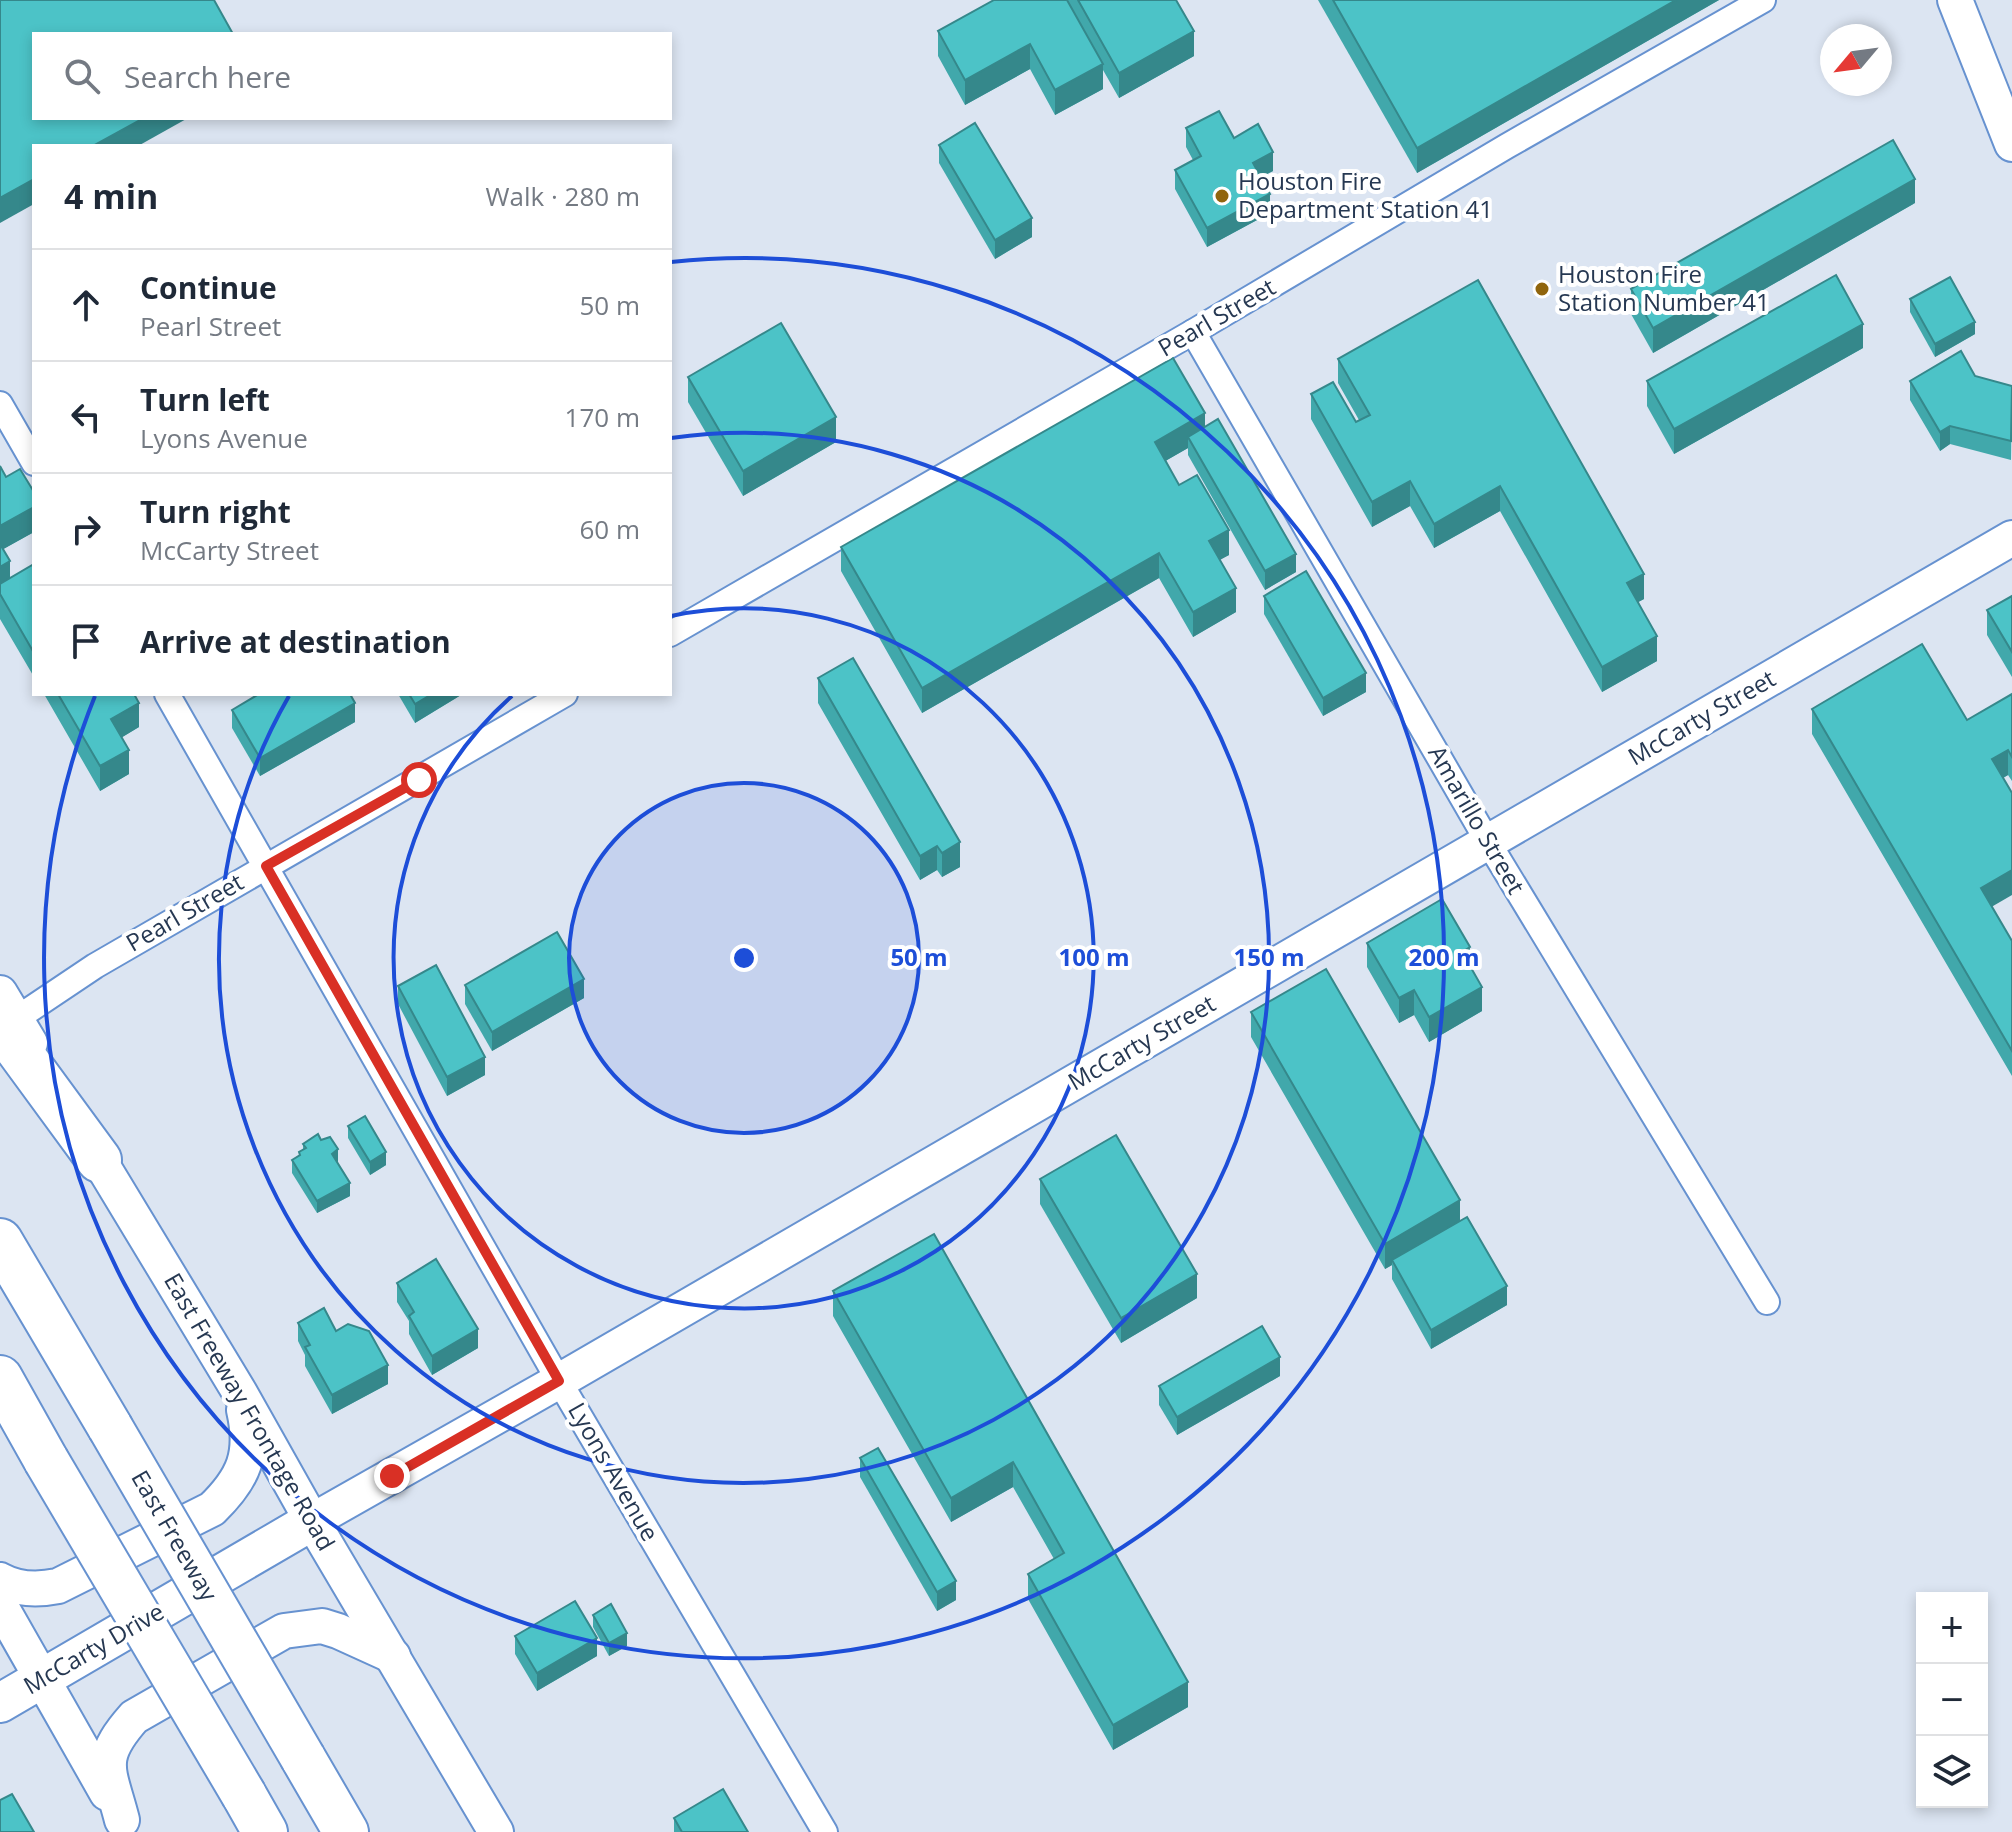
<!DOCTYPE html>
<meta charset="utf-8">
<style>
:root{--surface:#fff;--page:#f2f2f3;--text:#1f2937;--muted:#747a83;--line:#e0e1e3}
body{margin:0;font-family:"Open Sans",sans-serif;background:var(--page);color:var(--text)}
.controls{position:absolute;right:24px;bottom:24px;display:grid;overflow:hidden;border-radius:0px;box-shadow:0 4px 12px #0003}
.controls button{width:72px;height:72px;display:grid;place-items:center;padding:0;border:0;border-bottom:2px solid var(--line);background:var(--surface);color:var(--text);font:40px sans-serif}
.compass{position:absolute;left:1820px;top:24px;width:72px;height:72px;border-radius:50%;background:var(--surface);box-shadow:0 4px 12px #0003;rotate:241deg}
.stop{position:absolute;width:24px;height:24px;margin:-18px;border:6px solid #d93025;border-radius:50%;background:#fff}
.stop.end{background:#d93025;border-color:#fff;box-shadow:0 2px 8px #0008}
.list{margin:0;padding:0;list-style:none}
h2{display:flex;justify-content:space-between;align-items:center;height:104px;margin:0;padding:0 32px;font-size:34px}
h2 small{font-size:26px;font-weight:400;color:var(--muted)}
.list li{display:grid;grid-template-columns:52px 1fr auto;gap:24px;align-items:center;box-sizing:border-box;height:112px;padding:0 32px;border-top:2px solid var(--line)}
.list b{display:block;font-size:30px;white-space:nowrap}
.list p{margin:0;font-size:26px;white-space:nowrap;color:var(--muted)}
.list em{font-size:26px;font-style:normal;color:var(--muted)}
.icon{flex:none;width:44px;height:44px;fill:none;stroke:currentColor;stroke-width:2;stroke-linecap:round;stroke-linejoin:round}
.map{position:relative;flex:none;width:2012px;height:1832px;overflow:hidden}
.search{position:absolute;background:var(--surface);box-shadow:0 4px 12px #0003;left:32px;top:32px;width:640px;height:88px;display:flex;align-items:center;gap:20px;box-sizing:border-box;padding:0 28px;border-radius:0px;color:var(--muted);font-size:30px}
.panel{position:absolute;background:var(--surface);box-shadow:0 4px 12px #0003;left:32px;top:144px;width:640px;height:552px;border-radius:0px}
.map>svg:first-child{display:block}
.lines{fill:none;stroke-linecap:round;stroke-linejoin:round}
.minor-casing{stroke:#6792d0;stroke-width:28}
.secondary-casing{stroke:#6792d0;stroke-width:38}
.primary-casing{stroke:#6792d0;stroke-width:42}
.motorway-casing{stroke:#6792d0;stroke-width:48}
.minor{stroke:#fff;stroke-width:24}
.secondary{stroke:#fff;stroke-width:34}
.primary{stroke:#fff;stroke-width:38}
.motorway{stroke:#fff;stroke-width:44}
.motorway-bridge-casing{stroke:#6792d0;stroke-width:48;stroke-linecap:butt}
.motorway-bridge{stroke:#fff;stroke-width:44}
.wall{fill:#41a8ab}
.shaded-wall{fill:#35888b}
.building{fill:#4cc3c7;stroke:#35888b;stroke-width:2}
.route{stroke:#d93025;stroke-width:10}
.ring{fill:none;stroke:#1d4ed8;stroke-width:4}
.poi-dot{fill:#90650d;stroke:#fff;stroke-width:3}
.labels{text-anchor:middle;stroke-width:8;stroke-linejoin:round;paint-order:stroke}
.poi-label{font-size:24px;fill:#263852;stroke:#fff;text-anchor:start}
.street-label{font-size:24px;fill:#263852;stroke:#fff}
.centre{fill:#1d4ed8;stroke:#fff;stroke-width:4}
.ring-label{font-size:24px;text-anchor:middle;font-weight:bold;fill:#1d4ed8;stroke:#fff;stroke-width:8;stroke-linejoin:round;paint-order:stroke}
</style>
<div class="map">
<svg width="2012" height="1832" viewBox="0 0 2012 1832">
<rect width="100%" height="100%" fill="#dce5f2"/>
<g class="lines">
<!-- minor casing -->
<g class="minor-casing">
<g id="minor">
<path d="M1193,332l295,510 279,460"/>
<path d="M0,404l34,59"/>
<path d="M670,634l523,-302 314,-186 256,-146"/>
<path d="M167,694l392,687 266,451"/>
<path d="M16,1019l79,-53 470,-272"/>
</g>
</g>
<!-- secondary casing -->
<g class="secondary-casing">
<g id="secondary">
<path d="M1955,0l57,144"/>
<path d="M0,993l30,50"/>
<path d="M87,1140l153,253 72,128 184,311"/>
<path d="M312,1521l247,-140 1453,-843"/>
<path d="M0,1580c18,10 38,10 58,6l154,-77c32,-31 42,-55 32,-99"/>
<path d="M0,1605l107,188"/>
<path d="M122,1820c-13,-51 -26,-60 12,-103l150,-86 38,-5 16,5 55,25"/>
</g>
</g>
<!-- primary casing -->
<g class="primary-casing">
<path id="primary" d="M0,1703l312,-182"/>
</g>
<!-- motorway casing -->
<g class="motorway-casing">
<g id="motorway">
<path d="M0,1025l99,135"/>
<path d="M0,1241l110,186"/>
<path d="M0,1378l46,82"/>
<path d="M303,1758l43,74"/>
<path d="M244,1795l21,37"/>
</g>
</g>
<!-- minor -->
<use href="#minor" class="minor"/>
<!-- secondary -->
<use href="#secondary" class="secondary"/>
<!-- primary -->
<use href="#primary" class="primary"/>
<!-- motorway -->
<use href="#motorway" class="motorway"/>
<!-- motorway-bridge casing -->
<g class="motorway-bridge-casing">
<g id="motorway-bridge">
<path d="M110,1427l193,331"/>
<path d="M46,1460l198,335"/>
</g>
</g>
<!-- motorway-bridge -->
<use href="#motorway-bridge" class="motorway-bridge"/>
</g>
<!-- wall -->
<g class="wall">
<path d="M994,0h182l18,56 -75,42 -16,-28v19l-48,26 -25,-46 -65,36 -27,-49v-25z"/>
<path d="M1318,0h401l-302,173z"/>
<path d="M1186,128l48,10 39,33 -12,6 9,36 -63,34 -32,-58v-19l18,-10 -7,-13z"/>
<path d="M939,145l93,92 -37,22 -56,-96z"/>
<path d="M1915,203l-262,150 -22,-39v-25z"/>
<path d="M1910,299l65,35 -40,23 -25,-45z"/>
<path d="M1863,348l-189,106 -27,-48v-25z"/>
<path d="M1338,359l306,240 -6,3 19,59 -55,31 -102,-181 -66,37 -24,-42 -38,21 -61,-108v-25l45,28 3,-2 -21,-37z"/>
<path d="M1975,376l37,10 -1,74 -61,-16 -10,7 -30,-51v-19z"/>
<path d="M688,377l148,65 -93,54 -55,-94z"/>
<path d="M1205,427l91,145 -31,18 -77,-135v-7l-23,13 14,24 50,70 -9,4 16,53 -43,25 -34,-59 -237,135 -81,-142v-24z"/>
<path d="M0,466l6,11 28,15v40l-31,17 7,29 24,-14v113l-34,-58z"/>
<path d="M1264,596l102,96 -43,24 -59,-102z"/>
<path d="M2012,596v81l-25,-42v-25z"/>
<path d="M818,678l142,189 -18,10 -5,-7 -17,10 -102,-177z"/>
<path d="M44,694h90l5,33 -17,10 7,37 -29,17z"/>
<path d="M398,694h63v1l-46,28z"/>
<path d="M2012,694v87l-4,-6 -5,3 -11,129 20,34v135l-200,-342v-25l155,11z"/>
<path d="M232,710l123,12 -95,54 -28,-48z"/>
<path d="M1367,943l103,23 12,45 -53,31 -15,-27 -15,8 -32,-56z"/>
<path d="M465,985l119,13 -92,53 -27,-47z"/>
<path d="M398,986l87,89 -38,21 -49,-92z"/>
<path d="M1251,1012l209,209 47,84 -76,44 -39,-70v-14l-7,4 -134,-232z"/>
<path d="M348,1126l38,39 -16,10 -22,-37z"/>
<path d="M321,1140l17,22 -1,1 13,33 -33,17 -25,-40v-13l7,-4v-4l4,-2v-6z"/>
<path d="M1040,1179l157,119 -76,45 -81,-139z"/>
<path d="M934,1234l254,473 -75,43 -85,-151v-25l26,-15 -41,-72 -62,35 -118,-206v-25z"/>
<path d="M397,1283l81,65 -46,27 -23,-41v-13l-12,-19z"/>
<path d="M298,1323l38,8 52,53 -56,30 -27,-48v-11l-7,-14z"/>
<path d="M1280,1376l-103,59 -18,-30v-19z"/>
<path d="M860,1458l96,142 -19,11 -77,-134z"/>
<path d="M593,1615l34,31 -18,10 -16,-29z"/>
<path d="M515,1636l82,20 -60,35 -22,-37z"/>
<path d="M674,1818l74,14h-74z"/>
</g>
<!-- shaded-wall -->
<g class="shaded-wall">
<path d="M1676,0h43l-302,173v-25z"/>
<path d="M1194,31v25l-75,42v-25z"/>
<path d="M1030,44v25l-65,36v-25z"/>
<path d="M1103,64v25l-48,26v-25z"/>
<path d="M144,118h44l-50,28h-45z"/>
<path d="M1273,152v19l-20,10v-18z"/>
<path d="M34,179v25l-34,19v-25z"/>
<path d="M1915,179v24l-262,150v-25z"/>
<path d="M1270,194v19l-63,34v-19z"/>
<path d="M1032,218v19l-37,22v-19z"/>
<path d="M1975,322v12l-40,23v-13z"/>
<path d="M1863,324v24l-189,106v-25z"/>
<path d="M1205,413v25l-17,-1v11l-33,19v-25z"/>
<path d="M836,417v25l-93,54v-25z"/>
<path d="M1950,426v18l-10,7v-19z"/>
<path d="M1410,481v25l-38,21v-25z"/>
<path d="M1500,486v25l-66,37v-24z"/>
<path d="M34,507v25l-34,19v-25z"/>
<path d="M1229,530v25l-20,11v-25z"/>
<path d="M1159,553v25l-237,135v-25z"/>
<path d="M1296,554v18l-31,18v-19z"/>
<path d="M10,561v25l-10,6v-25z"/>
<path d="M1644,574v25l-17,9v-25z"/>
<path d="M1236,588v24l-43,25v-25z"/>
<path d="M1657,636v25l-55,31v-25z"/>
<path d="M1366,673v19l-43,24v-18z"/>
<path d="M432,694h29v1l-46,28v-19z"/>
<path d="M139,703v24l-28,17v-25z"/>
<path d="M355,703v19l-95,54v-18z"/>
<path d="M129,750v24l-29,17v-25z"/>
<path d="M2008,750v25l-16,9v-25z"/>
<path d="M960,842v25l-18,10v-24z"/>
<path d="M937,846v24l-17,10v-24z"/>
<path d="M2012,870v25l-31,18v-25z"/>
<path d="M1470,947v25l-8,-20z"/>
<path d="M584,979v19l-92,53v-19z"/>
<path d="M1482,987v24l-53,31v-25z"/>
<path d="M1414,990v25l-15,8v-25z"/>
<path d="M485,1057v18l-38,21v-19z"/>
<path d="M338,1149v13l-6,4v-12z"/>
<path d="M386,1152v13l-16,10v-13z"/>
<path d="M350,1183v13l-33,17v-12z"/>
<path d="M1460,1200v25l-68,35v5l-7,4v-25z"/>
<path d="M1197,1274v24l-76,45v-25z"/>
<path d="M1507,1286v19l-76,44v-19z"/>
<path d="M478,1329v19l-46,27v-19z"/>
<path d="M1280,1357v19l-103,59v-18z"/>
<path d="M388,1365v19l-56,30v-19z"/>
<path d="M1013,1462v25l-62,35v-24z"/>
<path d="M956,1581v19l-19,11v-19z"/>
<path d="M627,1633v13l-18,10v-13z"/>
<path d="M597,1638v18l-60,35v-18z"/>
<path d="M1188,1682v25l-75,43v-25z"/>
</g>
<!-- building -->
<g class="building">
<path d="M0,0h214l19,34h-199v84h110l-51,28h-59v33l-34,19z"/>
<path d="M994,0h73l36,64 -48,26 -25,-46 -65,36 -27,-49z"/>
<path d="M1078,0h98l18,31 -75,42z"/>
<path d="M1333,0h343l-259,148z"/>
<path d="M1219,111l15,27 24,-14 15,28 -20,11 17,31 -63,34 -32,-58 26,-14 -15,-28z"/>
<path d="M975,123l57,95 -37,22 -56,-95z"/>
<path d="M1893,140l22,39 -262,149 -22,-39z"/>
<path d="M1836,275l27,49 -189,105 -27,-48z"/>
<path d="M1950,277l25,45 -40,22 -25,-45z"/>
<path d="M1478,280l166,294 -17,9 30,53 -55,31 -102,-181 -66,38 -24,-43 -38,21 -61,-108 22,-12 23,40 14,-7 -32,-56z"/>
<path d="M781,323l55,94 -93,54 -55,-94z"/>
<path d="M1961,351l14,25 37,10 -1,55 -61,-15 -10,6 -30,-51z"/>
<path d="M1173,358l32,55 -50,29 24,43 18,-10 32,55 -20,11 27,47 -43,24 -34,-59 -237,135 -81,-141z"/>
<path d="M1218,419l78,135 -31,17 -77,-134z"/>
<path d="M0,466l6,11 14,-8 14,23v15l-34,19z"/>
<path d="M0,544l10,17 -10,6z"/>
<path d="M34,564v89l-34,-59v-10z"/>
<path d="M1306,571l60,102 -43,25 -59,-102z"/>
<path d="M2012,596v56l-25,-42z"/>
<path d="M1922,644l45,76 45,-26v63l-4,-7 -16,9 20,34v77l-31,18 31,53v110l-200,-342z"/>
<path d="M853,658l107,184 -18,11 -5,-7 -17,10 -102,-178z"/>
<path d="M58,694h76l5,9 -28,16 18,31 -29,16z"/>
<path d="M259,694h91l5,9 -95,55 -28,-48z"/>
<path d="M409,694h23l-17,10z"/>
<path d="M1442,899l28,48 -8,5 20,35 -53,30 -15,-27 -15,8 -32,-55z"/>
<path d="M557,932l27,47 -92,53 -27,-47z"/>
<path d="M436,965l49,92 -38,20 -49,-91z"/>
<path d="M1326,969l134,231 -75,44 -134,-232z"/>
<path d="M365,1116l21,36 -16,10 -22,-36z"/>
<path d="M318,1134l3,6 9,-3 8,12 -6,5 18,29 -33,18 -25,-41 8,-5 -1,-3 7,-4 -3,-4z"/>
<path d="M1116,1135l81,139 -76,44 -81,-139z"/>
<path d="M1467,1217l40,69 -76,44 -39,-70z"/>
<path d="M934,1234l254,448 -75,43 -85,-151 36,-21 -51,-91 -62,36 -118,-207z"/>
<path d="M436,1259l42,70 -46,27 -23,-40 5,-4 -17,-29z"/>
<path d="M324,1308l12,23 12,-7 21,7 19,34 -56,30 -27,-48 5,-2 -12,-22z"/>
<path d="M1262,1326l18,31 -103,60 -18,-31z"/>
<path d="M878,1448l78,133 -19,11 -77,-134z"/>
<path d="M575,1601l22,37 -60,35 -22,-37z"/>
<path d="M611,1604l16,29 -18,10 -16,-28z"/>
<path d="M723,1789l25,43h-66l-8,-14z"/>
<path d="M12,1794l22,38h-34v-32z"/>
</g>
<g class="lines">
<!-- route -->
<path class="route" d="M392,1476l167,-95 -293,-515 153,-86"/>
</g>
<!-- distance rings -->
<circle cx="744" cy="958" r="175" fill="#1d4ed8" fill-opacity=".12"/>
<g class="ring">
<circle cx="744" cy="958" r="175"/>
<path d="M671 616A350 350 0 1 1 512 696"/>
<path d="M671 438A525 525 0 1 1 289 696"/>
<path d="M671 262A700 700 0 1 1 95 696"/>
</g>
<!-- markers -->
<g class="poi-dot">
<circle cx="1222" cy="196" r="8"/>
<circle cx="1542" cy="289" r="8"/>
</g>
<g class="labels">
<!-- poi labels -->
<g class="poi-label">
<text x="1238" y="190">Houston Fire<tspan x="1238" dy="28">Department Station 41</tspan></text>
<text x="1558" y="283">Houston Fire<tspan x="1558" dy="28">Station Number 41</tspan></text>
</g>
<!-- street labels -->
<g class="street-label">
<text transform="translate(1217 318) rotate(-30)" y="8">Pearl Street</text>
<text transform="translate(1702 718) rotate(-30)" y="8">McCarty Street</text>
<text transform="translate(1476 820) rotate(60)" y="8">Amarillo Street</text>
<text transform="translate(185 913) rotate(-30)" y="8">Pearl Street</text>
<text transform="translate(1142 1043) rotate(-30)" y="8">McCarty Street</text>
<text transform="translate(249 1412) rotate(60)" y="8">East Freeway Frontage Road</text>
<text transform="translate(613 1472) rotate(60)" y="8">Lyons Avenue</text>
<text transform="translate(174 1536) rotate(60)" y="8">East Freeway</text>
<text transform="translate(94 1649) rotate(-30)" y="8">McCarty Drive</text>
</g>
</g>
<circle cx="744" cy="958" r="12" class="centre"/>
<g class="ring-label">
<text x="919" y="966">50 m</text>
<text x="1094" y="966">100 m</text>
<text x="1269" y="966">150 m</text>
<text x="1444" y="966">200 m</text>
</g>
</svg>
<div class="controls">
<button>+</button>
<button>−</button>
<button><svg class="icon" aria-label="layers" viewBox="0 0 24 24"><path d="M12 4l9 5-9 5-9-5zM3 14l9 5 9-5"/></svg></button>
</div>
<svg class="compass" viewBox="-18 -18 36 36"><path d="M0-13l5 13h-10z" fill="#e53935"/><path d="M0 13l5-13h-10z" fill="#747a83"/></svg>
<div class="stop" style="left:419px;top:780px"></div>
<div class="stop end" style="left:392px;top:1476px"></div>
<div class="search"><svg class="icon" aria-label="search" viewBox="0 0 24 24"><circle cx="10" cy="10" r="6"/><path d="M15 15l6 6"/></svg>Search here</div>
<section class="panel">
<h2>4 min<small>Walk · 280 m</small></h2>
<ul class="list">
<li><svg class="icon" aria-label="ahead" viewBox="0 0 24 24"><path d="M12 20V5M6 11l6-6 6 6"/></svg><div><b>Continue</b><p>Pearl Street</p></div><em>50 m</em></li>
<li><svg class="icon" aria-label="left" viewBox="0 0 24 24"><path d="M17 20v-9H6M10 6l-5 5 5 5"/></svg><div><b>Turn left</b><p>Lyons Avenue</p></div><em>170 m</em></li>
<li><svg class="icon" aria-label="right" viewBox="0 0 24 24"><path d="M7 20v-9h11M14 6l5 5-5 5"/></svg><div><b>Turn right</b><p>McCarty Street</p></div><em>60 m</em></li>
<li><svg class="icon" aria-label="arrive" viewBox="0 0 24 24"><path d="M6 21V4h12l-3 4 3 4H6"/></svg><div><b>Arrive at destination</b></div></li>
</ul>
</section>
</div>
